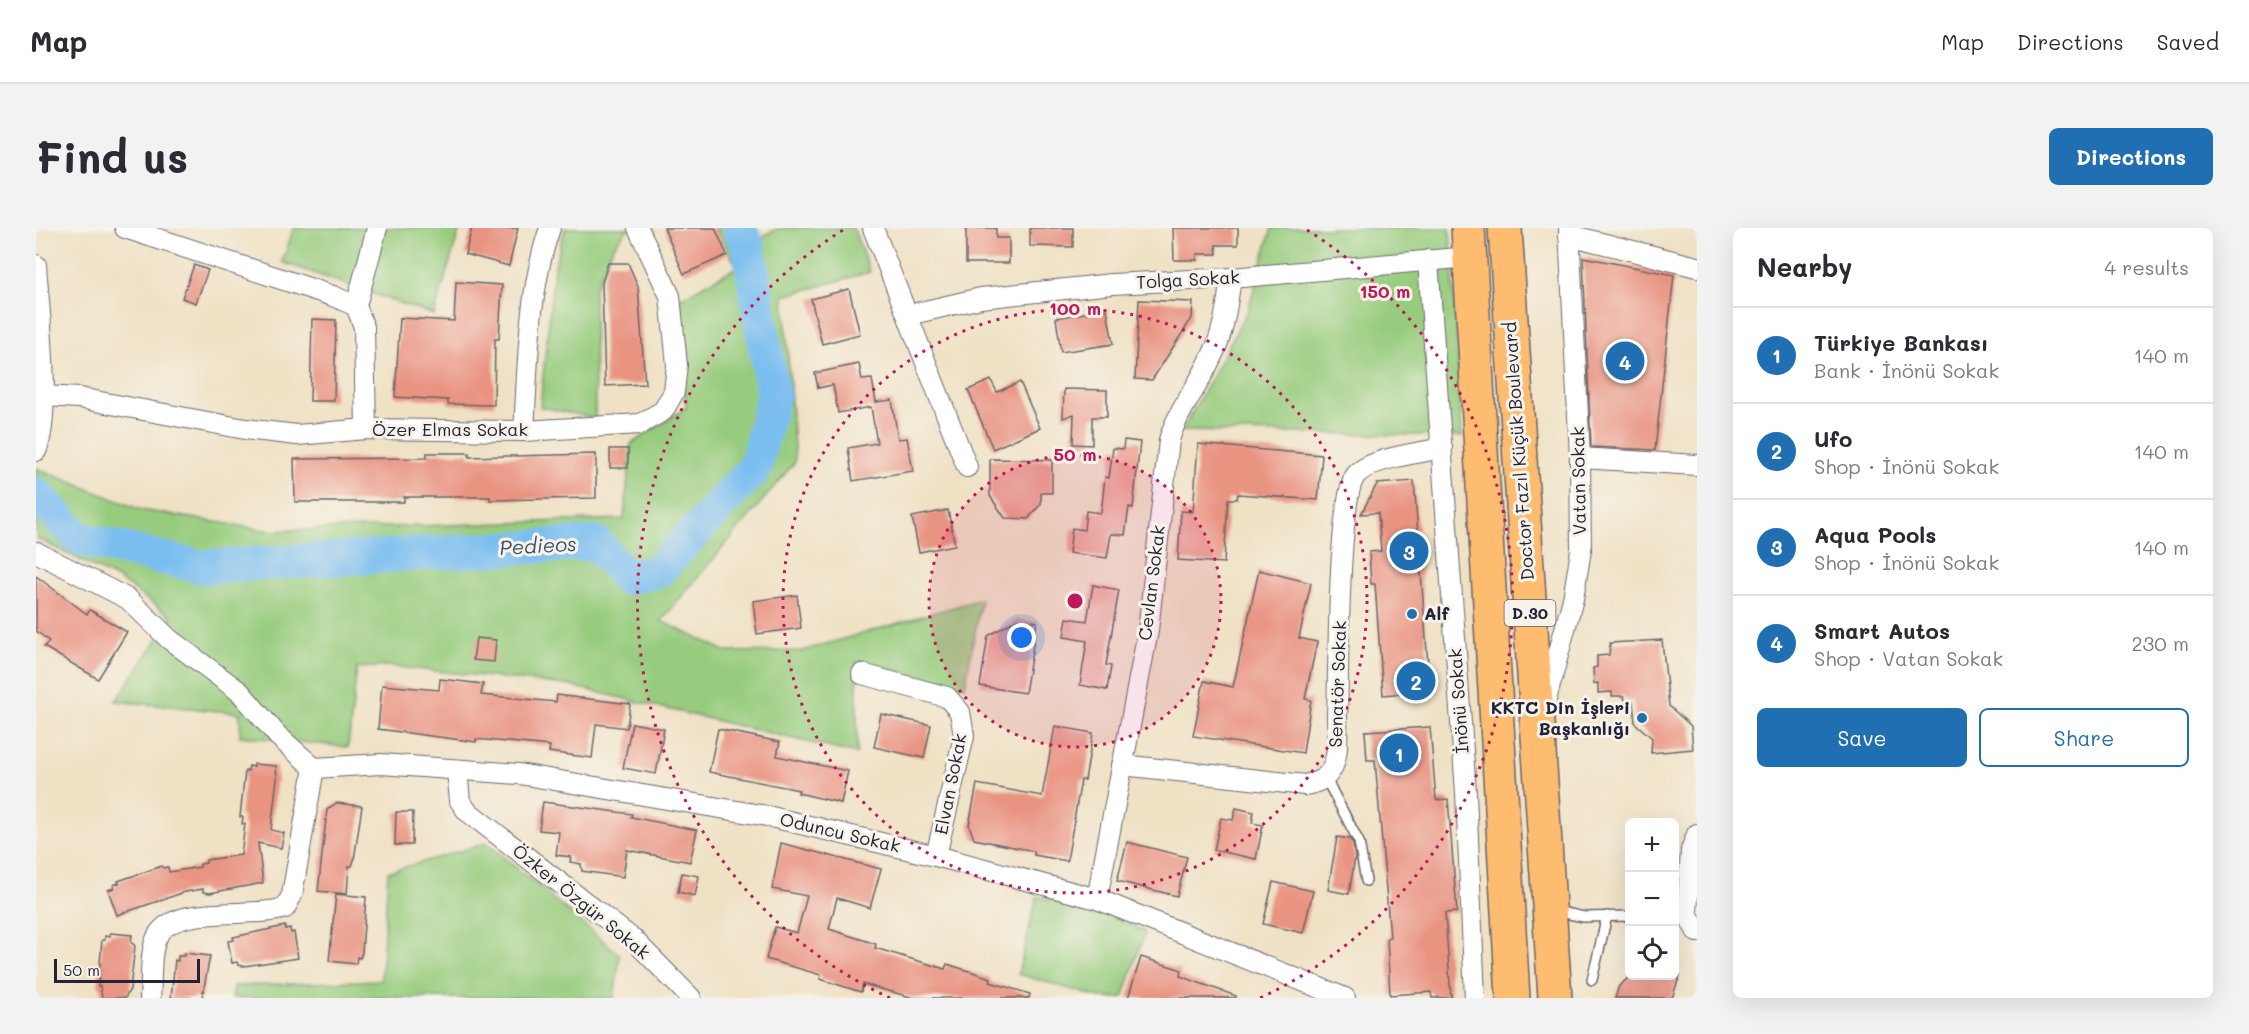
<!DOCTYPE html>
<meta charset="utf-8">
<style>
:root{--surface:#fff;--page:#f2f2f3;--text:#2b2b33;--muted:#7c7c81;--line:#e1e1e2;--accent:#1f6fb2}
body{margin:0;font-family:Mali,sans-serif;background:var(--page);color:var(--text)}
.controls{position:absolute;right:18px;bottom:18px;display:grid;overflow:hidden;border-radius:9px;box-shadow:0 6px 24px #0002}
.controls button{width:54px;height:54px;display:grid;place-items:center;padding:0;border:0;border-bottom:2px solid var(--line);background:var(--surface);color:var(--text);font:30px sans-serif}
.scale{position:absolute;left:18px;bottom:15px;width:146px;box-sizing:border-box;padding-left:6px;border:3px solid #22223b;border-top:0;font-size:16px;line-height:21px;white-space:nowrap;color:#22223b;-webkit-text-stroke:4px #f7f3e8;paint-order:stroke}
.you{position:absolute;left:986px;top:410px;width:21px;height:21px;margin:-15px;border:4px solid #fff;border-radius:50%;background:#1a73e8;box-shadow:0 0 0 9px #1a73e833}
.badge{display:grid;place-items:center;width:39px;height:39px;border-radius:50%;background:var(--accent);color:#fff;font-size:20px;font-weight:700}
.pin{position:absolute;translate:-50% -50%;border:3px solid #fff;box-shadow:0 2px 6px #0006}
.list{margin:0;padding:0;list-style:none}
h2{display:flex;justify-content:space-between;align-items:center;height:78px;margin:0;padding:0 24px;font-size:26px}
h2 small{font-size:20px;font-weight:400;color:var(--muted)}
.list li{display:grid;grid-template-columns:39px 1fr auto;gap:18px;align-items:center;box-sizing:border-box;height:96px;padding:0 24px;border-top:2px solid var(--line)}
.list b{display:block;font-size:22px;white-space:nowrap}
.list p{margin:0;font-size:20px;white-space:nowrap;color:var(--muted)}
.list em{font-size:20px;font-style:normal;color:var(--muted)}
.actions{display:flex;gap:12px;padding:18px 24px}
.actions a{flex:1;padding:14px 0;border:2px solid var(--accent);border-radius:9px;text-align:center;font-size:21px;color:var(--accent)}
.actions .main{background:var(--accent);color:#fff}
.icon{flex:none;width:33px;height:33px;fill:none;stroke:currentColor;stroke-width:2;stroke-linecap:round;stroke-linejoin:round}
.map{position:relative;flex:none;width:1661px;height:770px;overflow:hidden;border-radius:9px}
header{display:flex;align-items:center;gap:36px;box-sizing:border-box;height:84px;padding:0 30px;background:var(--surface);border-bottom:2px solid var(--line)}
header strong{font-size:28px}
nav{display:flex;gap:33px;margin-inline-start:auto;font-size:21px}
.intro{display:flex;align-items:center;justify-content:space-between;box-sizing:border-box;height:144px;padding:0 36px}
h1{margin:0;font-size:42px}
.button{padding:15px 27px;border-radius:9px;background:var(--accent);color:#fff;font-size:21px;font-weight:700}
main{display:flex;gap:36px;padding:0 36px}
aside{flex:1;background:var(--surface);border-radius:9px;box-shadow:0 6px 24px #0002}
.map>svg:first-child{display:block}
.green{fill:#97cc7e;stroke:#5c775c;stroke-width:1.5}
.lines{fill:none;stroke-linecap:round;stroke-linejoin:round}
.river{stroke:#7abef0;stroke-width:34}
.building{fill:#e99381}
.lane-casing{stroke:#6a656b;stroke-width:12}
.street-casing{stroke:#6a656b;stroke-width:22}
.highway-casing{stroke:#6a656b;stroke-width:36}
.lane{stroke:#fff;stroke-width:9}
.street{stroke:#fff;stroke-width:20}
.highway{stroke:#fdbc6f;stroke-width:33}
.ring{fill:none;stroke:#c2185b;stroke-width:3;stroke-dasharray:3 6}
.poi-dot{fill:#1f6fb2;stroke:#f7f3e8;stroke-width:2}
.labels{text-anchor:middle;stroke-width:6;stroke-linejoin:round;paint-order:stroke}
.shield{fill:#f7f3e8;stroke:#62616f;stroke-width:1.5}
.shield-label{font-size:16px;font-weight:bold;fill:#22223b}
.street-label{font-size:18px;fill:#22223b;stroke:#f7f3e8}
.poi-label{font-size:18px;font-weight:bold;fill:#22223b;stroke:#f7f3e8;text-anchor:start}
.water-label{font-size:20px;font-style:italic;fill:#3c5171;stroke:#f7f3e8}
.centre{fill:#c2185b;stroke:#f7f3e8;stroke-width:3}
.ring-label{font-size:18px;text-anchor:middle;font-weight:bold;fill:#c2185b;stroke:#f7f3e8;stroke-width:6;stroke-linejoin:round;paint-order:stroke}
</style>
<header>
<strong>Map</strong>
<nav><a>Map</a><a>Directions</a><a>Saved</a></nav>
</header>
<div class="intro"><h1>Find us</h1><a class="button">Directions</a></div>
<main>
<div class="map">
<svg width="1661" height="770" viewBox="0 0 1661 770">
<rect width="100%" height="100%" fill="#f7f3e8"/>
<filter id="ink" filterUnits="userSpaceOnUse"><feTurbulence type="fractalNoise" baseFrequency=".0167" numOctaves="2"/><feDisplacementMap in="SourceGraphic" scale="12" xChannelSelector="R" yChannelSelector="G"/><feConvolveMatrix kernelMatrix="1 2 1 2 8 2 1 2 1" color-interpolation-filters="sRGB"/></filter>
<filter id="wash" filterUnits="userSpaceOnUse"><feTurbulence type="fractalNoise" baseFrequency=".008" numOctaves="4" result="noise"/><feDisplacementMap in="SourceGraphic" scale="24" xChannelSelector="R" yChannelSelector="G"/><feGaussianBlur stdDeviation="1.35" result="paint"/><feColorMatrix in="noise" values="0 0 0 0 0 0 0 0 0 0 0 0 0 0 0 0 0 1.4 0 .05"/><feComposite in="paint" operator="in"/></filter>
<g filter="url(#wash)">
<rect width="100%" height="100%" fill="#efe1c4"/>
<!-- green -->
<g class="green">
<path d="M258,0h166l-26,87 -152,-53z"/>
<path d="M529,0h64l-16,19 -19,43 1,128 -55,-11 14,-138z"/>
<path d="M680,0h41l4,9 18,-9h74l17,44 -86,24 11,166 -134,159 66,31 75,-1 179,-52 -16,87 -108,-24v92l-290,-69 -179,-19 -31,2 -9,79 -108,-11v-23l-124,-12 56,-84 -54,-38 -82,-41v-70l105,42 130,21 353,-12 7,-75 55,-36 -7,-109 58,-32z"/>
<path d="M1236,0h178l12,208 -280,-5 66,-121z"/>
<path d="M451,615l133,112 -6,43h-382l2,-12 147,-6 7,-108z"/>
<path d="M1001,669l51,8 57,27 -22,66h-22l-83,-24z"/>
</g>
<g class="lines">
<!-- river -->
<path class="river" d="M0,266l43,45 123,28 394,-24 31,35 31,-7 97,-103 18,-73 -25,-150 -9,-17"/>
</g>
<g id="blocks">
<!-- building -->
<g class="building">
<path d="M436,0h46l-9,38 -44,-12z"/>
<path d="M628,0h51l12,27 -43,19z"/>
<path d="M930,0h30v10h13v25h-43z"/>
<path d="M994,0h43v19l-43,-1z"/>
<path d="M1137,0h65v17h-22l1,9h-20v6h-23z"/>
<path d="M1547,29l91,18 -19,175 -64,-3z"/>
<path d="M572,35h20l10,23 7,98 -40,2 -3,-103z"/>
<path d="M158,37l14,5 -12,33 -14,-5z"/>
<path d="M420,54l46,3 -3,54h-4l-1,66 -46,-1v-4l-53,-3 5,-79 54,3z"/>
<path d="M813,61l11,45 -38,10 -11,-45z"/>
<path d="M1103,72l54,2 -1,16 -40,62 -17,-1z"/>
<path d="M1071,81l6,35 -52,8 -5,-34z"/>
<path d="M276,91l24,1 -2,81h-24z"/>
<path d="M823,136l3,16 10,-1 4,23 16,-2 6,39 9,-1 6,33 -60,10 -5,-33 29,-5 -6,-36 -33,6 -5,-28 -15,3 -3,-15z"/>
<path d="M955,152l6,12 23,-10 20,46 -47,21 -25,-59z"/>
<path d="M1028,161l43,1v27h-15v28l-19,-1 1,-30 -11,4z"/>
<path d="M1088,212l16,2 -7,66 -4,-1 -4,28 -14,-1 -4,24 -38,-5 3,-25 12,2 2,-19 15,2 4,-36 4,1 4,-30 10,1z"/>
<path d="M1162,216l124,11 -4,45 -80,-6 -1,5h-9l-4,64 -46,-3 3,-49 12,1z"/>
<rect x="574" y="221" width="18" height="19"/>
<path d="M391,225h42v4l127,-3v44l-106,2v-3h-86v5h-109l-1,-43 133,-1z"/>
<path d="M954,231l62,1v33h-11v11l-13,15 -23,-1 -15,-22z"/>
<path d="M1378,253l16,210 -47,4 -8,-111h-4l-2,-32 12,-1 -3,-38 -17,1 16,-30z"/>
<path d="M912,282l7,35 -36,7 -7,-35z"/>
<path d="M1223,342l52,13 -12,55 18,4 -12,57 6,1 -8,53 -110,-17 11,-55 29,6z"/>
<path d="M0,348l51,38 3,-4 37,22 -29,47 -54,-32 5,-6 -13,-10z"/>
<path d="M1057,357l26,5 -13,75 5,1 -4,24 -27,-5 7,-44 -23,-4 3,-19 20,3z"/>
<path d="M761,367l4,33 -44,6 -4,-33z"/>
<path d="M981,391l20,3 -12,71 -45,-7 8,-50z"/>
<path d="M440,410l20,2 -2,22 -21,-2z"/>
<path d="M1626,412l7,66 22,20 2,23 -42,4 1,-15 -17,-15 -2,-22 -8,-1 -1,-4h-12v-4l-14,1v-10l-4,1 -1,-16 4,-1v-11l12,-1 1,-12z"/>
<path d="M404,451l43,5 -2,11 75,7 1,-7 73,9 -3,24 -31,-4 -4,34 -43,-6 1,-6 -74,-7v3l-98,-13 4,-44 57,5z"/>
<path d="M845,486l50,11 -7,33 -50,-11z"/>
<path d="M596,495l32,6 -8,45 -33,-6z"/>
<path d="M1019,498l38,7 -8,47h-4l-14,81 -33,-6v-4l-60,-12 -5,-14 8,-41 65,12z"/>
<path d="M1394,499l6,73 12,-1 9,113 -12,1 6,85h-19l-1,-6 -41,3 -3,-57 3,-1 -15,-177h-8l-2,-29z"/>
<path d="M682,501l62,13 -3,14 71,15 -7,32 -43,-10 1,-3 -90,-18z"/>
<path d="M218,536l22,2 1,12 -6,52 13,3 -3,15 -23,-5 5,40 -53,10 -7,-1v-3l-18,3 -68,23 -9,-25 6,-2 -1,-3 6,-2 -1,-2 44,-15 1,2 5,-1 1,5 31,-5v-3l6,-1v-3l35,-5 4,-31h-3l1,-7h-3l5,-46h3l1,-5 5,1z"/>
<path d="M507,574l89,12 -1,3 66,13 -7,32 -63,-12 -4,27 -41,-6 -1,-7 -11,-2 1,-5 -15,-2 3,-23 -20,-2z"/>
<path d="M300,575l26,3 -8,54 -2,6h-3l-2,28 -29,-3 9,-81z"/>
<path d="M1200,580l18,4 -2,11 11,2 -7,34 -42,-9 7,-32 12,2z"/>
<path d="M360,584h17l-1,33h-17z"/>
<path d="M1301,609l13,2 3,5 2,13 -6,37 -21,-4z"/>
<path d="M1091,614l60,15 -10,39 -60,-15z"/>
<path d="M745,615l100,26 -11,39 -33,-10 -8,31 47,15 -1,4 70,21 2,-5 44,14 -1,4 40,12 -1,4h-115l-51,-14 -2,8 -41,-13 1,-4 -55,-16 9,-32 22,6 10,-37 -35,-7z"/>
<path d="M646,645l17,3 -4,20 -17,-4z"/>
<path d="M1237,654l40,9 -10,42 -40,-9z"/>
<path d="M300,666l30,3 -4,55 -2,6 -3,-1 -1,7 -27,-3z"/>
<path d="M249,698v3l5,-1 1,5 3,-1 4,26 -54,8 -6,-1 -1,-3 -5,1 -4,-22 6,-1 -1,-3z"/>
<path d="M74,705l22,2 -1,7 4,4 -5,43 -5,9h-23l-2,-12h-2l4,-46h3v-4h5z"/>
<path d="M148,725l26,3 -8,42h-31l4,-38 3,1v-5h6z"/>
<path d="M1105,729l41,13 -2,6 56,20v2h-108z"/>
<path d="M1596,747h48l-8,23h-57l4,-12z"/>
</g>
</g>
</g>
<g filter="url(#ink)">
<use href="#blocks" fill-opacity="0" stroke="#6a656b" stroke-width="1.5"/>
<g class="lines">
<!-- lane casing -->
<g class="lane-casing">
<g id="lane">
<path d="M1289,549l34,65 7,39"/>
<path d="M1519,683l29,6 46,-1"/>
<path d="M1556,752l15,-64"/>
</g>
</g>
<!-- street casing -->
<g class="street-casing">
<g id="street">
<path d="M89,0l208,68 23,10"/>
<path d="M837,0l94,239"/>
<path d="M1533,7l128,32"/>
<path d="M1392,32l38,533 9,205"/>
<path d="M0,37c3,42 16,152 0,186"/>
<path d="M320,78l8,21 2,102"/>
<path d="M320,78l21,-78"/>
<path d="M872,87l73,-17 131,-14 119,-6 239,-21"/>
<path d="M7,168l36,2 166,31 52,6 69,-6 158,2 116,-7 23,-13 11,-19 3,-27 -7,-69 -32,-68"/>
<path d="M488,203c4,-67 4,-140 26,-203"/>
<path d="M1544,230l117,7"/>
<path d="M0,324l92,47 41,40 71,53 38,44 36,32"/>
<path d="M826,446l85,23 13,15 4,24 -28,120"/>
<path d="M1509,476l28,-105 8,-49 -1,-92 -11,-230"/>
<path d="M1086,537l183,20c9,-2 18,-4 24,-12 11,-14 8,-41 8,-58 2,-40 0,-217 19,-240 14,-17 64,-22 86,-27"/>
<path d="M278,540l67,-4 138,10 248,42 169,40 161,43 248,99"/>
<path d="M421,542l3,31 7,10 167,129 57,58"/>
<path d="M1661,606l-6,16 -4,63 10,19"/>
<path d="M1061,671l51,-268 21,-191c9,-30 29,-53 42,-82 13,-25 16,-53 20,-80"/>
<path d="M114,770c2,-18 -1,-44 7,-61 16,-34 95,-18 128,-29l7,-13 22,-127"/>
</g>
</g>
<!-- highway casing -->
<g class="highway-casing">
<g id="highway">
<path d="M1432,0l45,770"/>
<path d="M1469,0l50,770"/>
</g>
</g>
<!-- lane -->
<use href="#lane" class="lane"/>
<!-- street -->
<use href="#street" class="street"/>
<!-- highway -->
<use href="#highway" class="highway"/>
</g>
</g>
<!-- distance rings -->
<circle cx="1039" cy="373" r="146" fill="#c2185b" fill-opacity=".12"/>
<g class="ring">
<circle cx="1039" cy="373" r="146"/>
<circle cx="1039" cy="373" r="292"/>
<path d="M854 770A438 438 0 0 1 807 2M1271 2A438 438 0 0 1 1224 770"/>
</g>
<!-- markers -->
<g class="poi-dot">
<circle cx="1376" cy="386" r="6"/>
<circle cx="1606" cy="490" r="6"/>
</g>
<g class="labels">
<!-- shield labels -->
<rect class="shield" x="1468.5" y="372" width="51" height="26" rx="4.5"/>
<g class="shield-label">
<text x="1494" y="391">D.30</text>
</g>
<!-- street labels -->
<g class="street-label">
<text transform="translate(1152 52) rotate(-3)" y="6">Tolga Sokak</text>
<text x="414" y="208">Özer Elmas Sokak</text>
<text transform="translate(1483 223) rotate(-94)" y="6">Doctor Fazıl Küçük Boulevard</text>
<text transform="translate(1543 253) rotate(-91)" y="6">Vatan Sokak</text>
<text transform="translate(1116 355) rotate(-83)" y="6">Cevlan Sokak</text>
<text transform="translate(1302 456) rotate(-88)" y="6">Senatör Sokak</text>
<text transform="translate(1423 473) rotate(-94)" y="6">İnönü Sokak</text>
<text transform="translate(915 556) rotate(-79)" y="6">Elvan Sokak</text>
<text transform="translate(804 605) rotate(13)" y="6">Oduncu Sokak</text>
<text transform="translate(545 674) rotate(39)" y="6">Özker Özgür Sokak</text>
</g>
<!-- poi labels -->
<g class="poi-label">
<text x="1388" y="392">Alf</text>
<text x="1594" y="486" text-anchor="end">KKTC Din İşleri<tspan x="1594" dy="21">Başkanlığı</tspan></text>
</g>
<!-- water labels -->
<g class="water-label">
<text transform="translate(502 318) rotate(-3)" y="7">Pedieos</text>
</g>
</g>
<circle cx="1039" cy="373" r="9" class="centre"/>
<g class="ring-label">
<text x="1349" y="70">150 m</text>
<text x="1039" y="87">100 m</text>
<text x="1039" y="233">50 m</text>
</g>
</svg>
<div class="controls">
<button>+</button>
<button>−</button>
<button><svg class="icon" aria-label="locate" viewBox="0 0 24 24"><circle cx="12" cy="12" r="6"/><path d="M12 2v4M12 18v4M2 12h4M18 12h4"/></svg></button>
</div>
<div class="scale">50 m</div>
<div class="you"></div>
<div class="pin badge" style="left:1363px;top:525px">1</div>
<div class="pin badge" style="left:1380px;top:453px">2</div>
<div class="pin badge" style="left:1373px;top:323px">3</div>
<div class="pin badge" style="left:1589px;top:133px">4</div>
</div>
<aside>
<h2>Nearby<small>4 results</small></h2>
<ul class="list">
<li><span class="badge">1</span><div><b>Türkiye Bankası</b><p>Bank · İnönü Sokak</p></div><em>140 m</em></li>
<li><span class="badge">2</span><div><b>Ufo</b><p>Shop · İnönü Sokak</p></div><em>140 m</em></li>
<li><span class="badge">3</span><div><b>Aqua Pools</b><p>Shop · İnönü Sokak</p></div><em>140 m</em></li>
<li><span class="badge">4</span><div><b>Smart Autos</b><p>Shop · Vatan Sokak</p></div><em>230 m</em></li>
</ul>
<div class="actions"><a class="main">Save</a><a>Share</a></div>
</aside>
</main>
